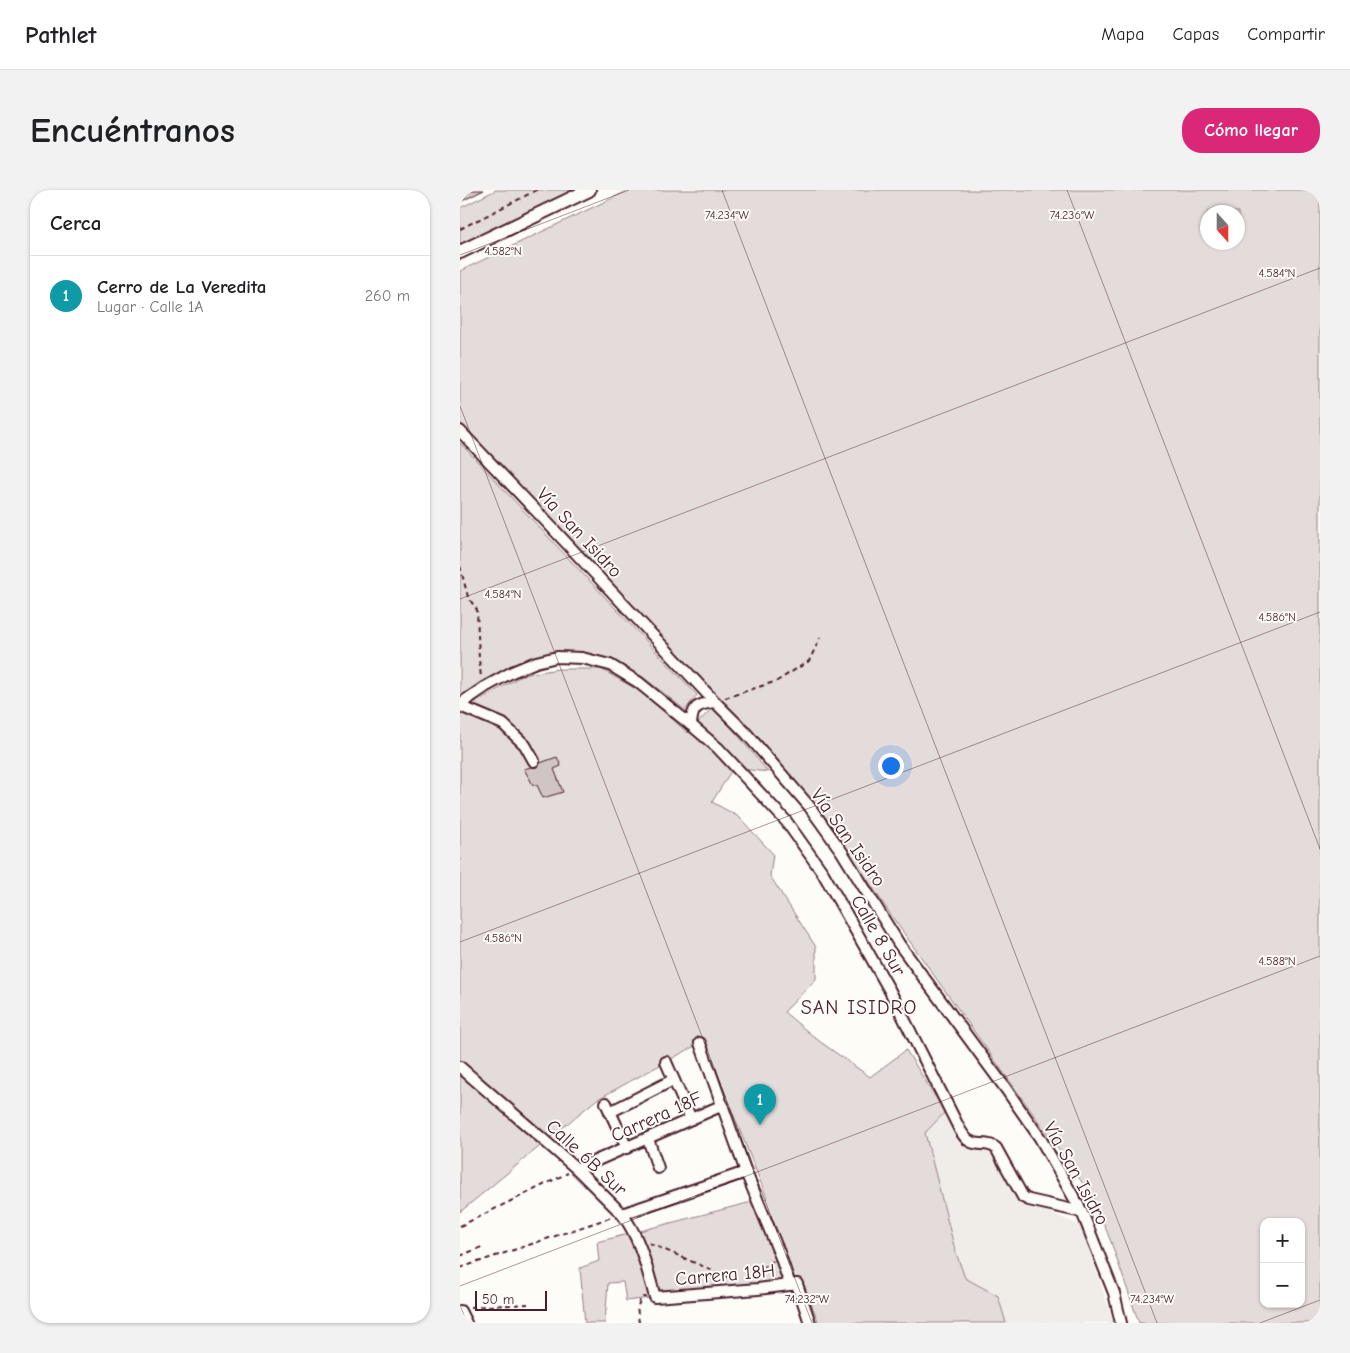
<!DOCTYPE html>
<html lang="es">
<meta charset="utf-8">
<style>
:root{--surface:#fff;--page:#f2f2f2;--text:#202124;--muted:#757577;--line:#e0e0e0;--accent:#db2777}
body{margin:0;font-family:"Comic Neue",sans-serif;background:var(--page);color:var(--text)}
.controls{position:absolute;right:15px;bottom:15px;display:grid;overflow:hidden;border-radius:10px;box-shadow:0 1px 4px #0004}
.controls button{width:45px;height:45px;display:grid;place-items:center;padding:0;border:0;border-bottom:1px solid var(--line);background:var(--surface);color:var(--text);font:25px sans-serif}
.compass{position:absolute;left:740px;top:15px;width:45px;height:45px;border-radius:50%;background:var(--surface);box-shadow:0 1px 4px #0004;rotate:159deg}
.scale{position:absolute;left:15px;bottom:12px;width:72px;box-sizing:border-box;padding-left:5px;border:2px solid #4a1f2b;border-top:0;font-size:14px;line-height:18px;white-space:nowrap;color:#4a1f2b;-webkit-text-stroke:4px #fdfcf7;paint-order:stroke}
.you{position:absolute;left:430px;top:575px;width:18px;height:18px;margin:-12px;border:4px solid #fff;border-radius:50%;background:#1a73e8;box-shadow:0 0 0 8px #1a73e833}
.badge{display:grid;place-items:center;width:32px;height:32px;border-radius:50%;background:var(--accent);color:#fff;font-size:16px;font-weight:700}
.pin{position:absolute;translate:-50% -41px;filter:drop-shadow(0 1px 2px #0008)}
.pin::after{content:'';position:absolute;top:26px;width:18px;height:15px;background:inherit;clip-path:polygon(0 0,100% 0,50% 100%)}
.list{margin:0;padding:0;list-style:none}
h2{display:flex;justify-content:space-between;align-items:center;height:65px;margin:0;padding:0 20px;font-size:21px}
h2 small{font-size:16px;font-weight:400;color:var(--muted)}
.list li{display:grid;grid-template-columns:32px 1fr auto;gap:15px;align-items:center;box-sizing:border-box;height:80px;padding:0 20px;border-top:1px solid var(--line)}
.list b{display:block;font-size:19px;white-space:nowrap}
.list p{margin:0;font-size:16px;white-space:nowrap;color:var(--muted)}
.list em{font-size:16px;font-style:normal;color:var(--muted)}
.map{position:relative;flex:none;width:860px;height:1133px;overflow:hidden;border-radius:20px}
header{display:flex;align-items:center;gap:30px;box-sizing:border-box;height:70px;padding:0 25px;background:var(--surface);border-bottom:1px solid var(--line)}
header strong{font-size:24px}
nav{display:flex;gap:28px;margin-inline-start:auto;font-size:18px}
.intro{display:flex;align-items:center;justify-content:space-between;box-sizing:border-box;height:120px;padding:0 30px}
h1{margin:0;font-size:35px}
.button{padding:12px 22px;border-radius:20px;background:var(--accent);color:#fff;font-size:18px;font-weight:700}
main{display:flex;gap:30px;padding:0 30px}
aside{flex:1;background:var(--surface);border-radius:20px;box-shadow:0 1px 4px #0004}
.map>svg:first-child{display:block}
.built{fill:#f0ece8}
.green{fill:#e3dcda;stroke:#967e82;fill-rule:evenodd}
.building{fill:#d0c5c4;stroke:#4a1f2b}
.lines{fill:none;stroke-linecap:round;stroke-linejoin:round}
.minor-casing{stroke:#4a1f2b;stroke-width:14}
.major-casing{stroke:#4a1f2b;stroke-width:16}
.path{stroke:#4a1f2b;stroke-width:2;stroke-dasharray:5 4;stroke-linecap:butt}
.minor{stroke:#fdfcf7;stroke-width:10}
.major{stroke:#fdfcf7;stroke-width:12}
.ticks{fill:none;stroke:#4a1f2b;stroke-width:1;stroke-opacity:0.45}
.labels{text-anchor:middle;stroke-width:4;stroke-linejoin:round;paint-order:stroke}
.street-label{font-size:19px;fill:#4a1f2b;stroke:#fdfcf7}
.neighbourhood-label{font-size:20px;letter-spacing:1px;fill:#4a1f2b;stroke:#fdfcf7}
.ticks-label{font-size:12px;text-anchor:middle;fill:#4a1f2b;stroke:#fdfcf7;stroke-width:4;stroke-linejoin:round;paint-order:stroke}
</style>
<header>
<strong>Pathlet</strong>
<nav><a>Mapa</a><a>Capas</a><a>Compartir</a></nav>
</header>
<div class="intro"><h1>Encuéntranos</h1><a class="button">Cómo llegar</a></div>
<main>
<aside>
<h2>Cerca<small></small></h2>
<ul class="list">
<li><span class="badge" style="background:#0f9aa8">1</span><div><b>Cerro de La Veredita</b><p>Lugar · Calle 1A</p></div><em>260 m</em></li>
</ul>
</aside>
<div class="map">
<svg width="860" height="1133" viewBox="0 0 860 1133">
<rect width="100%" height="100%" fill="#fdfcf7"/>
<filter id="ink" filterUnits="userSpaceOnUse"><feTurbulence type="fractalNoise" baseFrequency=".02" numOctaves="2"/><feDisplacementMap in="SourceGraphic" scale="10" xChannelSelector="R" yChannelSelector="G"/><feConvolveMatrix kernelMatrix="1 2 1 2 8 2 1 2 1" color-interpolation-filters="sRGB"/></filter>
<g filter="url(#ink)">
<!-- built -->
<path class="built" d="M485,922l21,34 7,3h19l29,51 60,26 33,97h-108l-8,-27 -33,-18 -10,-28 -30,-117z"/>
<!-- green -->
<g class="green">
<path d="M36,0h83l-119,57v-39z"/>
<path d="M169,0h691v1133h-181l-28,-81 -17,-43 -201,-281 -69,-103 -42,-42 -61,-74 -261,-276v-152zM748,22h30v30h-30zM804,1032h37v82h-37z"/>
<path d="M0,253l237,252 -12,15 -42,-33 -32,-17 -26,-6 -22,-2 -27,5 -27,10 -49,32z"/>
<path d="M98,479h43l40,23 47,41 26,-27 54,66 -35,-4 -21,34 27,15 34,37 -3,22 46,71v32l-32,33 35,29 51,36 36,-27 39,62 -20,21 30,117 10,28 33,18 8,27h-187l-18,-44 -175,22 -3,-19 -15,1 -3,40h-20l-5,-55 19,-7 -2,-19 170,-44 -63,-157 -108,59 -136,112v-501l63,-36z"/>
</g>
<!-- building -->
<g class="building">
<path d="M0,0h24l-24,12z"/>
<path d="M97,567l4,9 -7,3 9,23 -20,6 -6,-13h-4l-9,-16 7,-2h6l3,-4z"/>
</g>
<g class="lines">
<!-- minor casing -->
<g class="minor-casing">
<g id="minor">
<path d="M0,241l82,86 173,185 31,31 63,73 33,46 57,92 107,145 34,49 42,74 32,81 7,30"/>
<path d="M0,514l25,-17 27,-15 24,-10 21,-5 25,1 28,7 28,17 53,43 27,23 68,73 37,52 67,118 70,139c2,3 5,8 8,10 8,7 20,1 28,8l27,49 6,3 53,12"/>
<path d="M0,516l43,18 22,21 9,16"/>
<path d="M231,535c1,-18 6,-21 24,-23"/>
<path d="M240,853l46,129 34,83 10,30"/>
<path d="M206,872l25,57"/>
<path d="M0,877l117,102 45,45c18,23 25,55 33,83l103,-8 39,-5 13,39"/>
<path d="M146,913l21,45"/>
<path d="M150,922l63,-32"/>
<path d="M188,949l10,29"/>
<path d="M117,979l146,-64"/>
<path d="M162,1024l124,-42"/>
<path d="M0,1121l6,12"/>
</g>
</g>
<!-- major casing -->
<g class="major-casing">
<path id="major" d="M0,62l129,-62"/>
</g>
<!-- path -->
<g class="path">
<path d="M0,39l77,-39"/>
<path d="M0,376l8,31 9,13 2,49 2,18"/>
<path d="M265,508l52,-17 32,-20 11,-23"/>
<path d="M0,1036l108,-53"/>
<path d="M189,1053l88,38"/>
<path d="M0,1066l24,-10"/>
<path d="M0,1078l152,-51"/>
<path d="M288,1089l25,-18"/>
<path d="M10,1117l58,-3"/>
<path d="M179,1133c-1,-11 -4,-17 4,-26h3"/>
</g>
<!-- minor -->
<use href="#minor" class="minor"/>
<!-- major -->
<use href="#major" class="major"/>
</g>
</g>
<!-- ticks -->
<path class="ticks" d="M262,0l435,1133M607,0l253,659M0,65l169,-65M0,216l352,917M0,409l860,-331M0,752l860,-330M0,1096l860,-330M0,1115l7,18M800,1133l60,-23"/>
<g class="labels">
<!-- street labels -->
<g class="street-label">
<text transform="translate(120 342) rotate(47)" y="7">Vía San Isidro</text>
<text transform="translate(389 647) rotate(55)" y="7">Vía San Isidro</text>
<text transform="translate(419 745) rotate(60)" y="7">Calle 8 Sur</text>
<text transform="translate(196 926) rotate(-24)" y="7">Carrera 18F</text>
<text transform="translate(127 967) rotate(43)" y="7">Calle 6B Sur</text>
<text transform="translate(617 983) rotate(61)" y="7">Vía San Isidro</text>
<text transform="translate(265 1084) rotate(-5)" y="7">Carrera 18H</text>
</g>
<!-- neighbourhood labels -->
<g class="neighbourhood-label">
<text x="399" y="824">SAN ISIDRO</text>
</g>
</g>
<g class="ticks-label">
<text x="267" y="29">74.234°W</text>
<text x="612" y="29">74.236°W</text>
<text x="43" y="65">4.582°N</text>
<text x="817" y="87">4.584°N</text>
<text x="43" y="408">4.584°N</text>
<text x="817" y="431">4.586°N</text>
<text x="43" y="752">4.586°N</text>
<text x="817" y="775">4.588°N</text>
<text x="347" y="1113">74.232°W</text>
<text x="692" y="1113">74.234°W</text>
</g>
</svg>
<div class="controls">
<button>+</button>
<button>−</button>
</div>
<svg class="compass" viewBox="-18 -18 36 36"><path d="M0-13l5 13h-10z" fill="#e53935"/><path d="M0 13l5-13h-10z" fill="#757577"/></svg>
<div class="scale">50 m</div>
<div class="you"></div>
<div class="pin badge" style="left:300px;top:935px;background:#0f9aa8">1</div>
</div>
</main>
